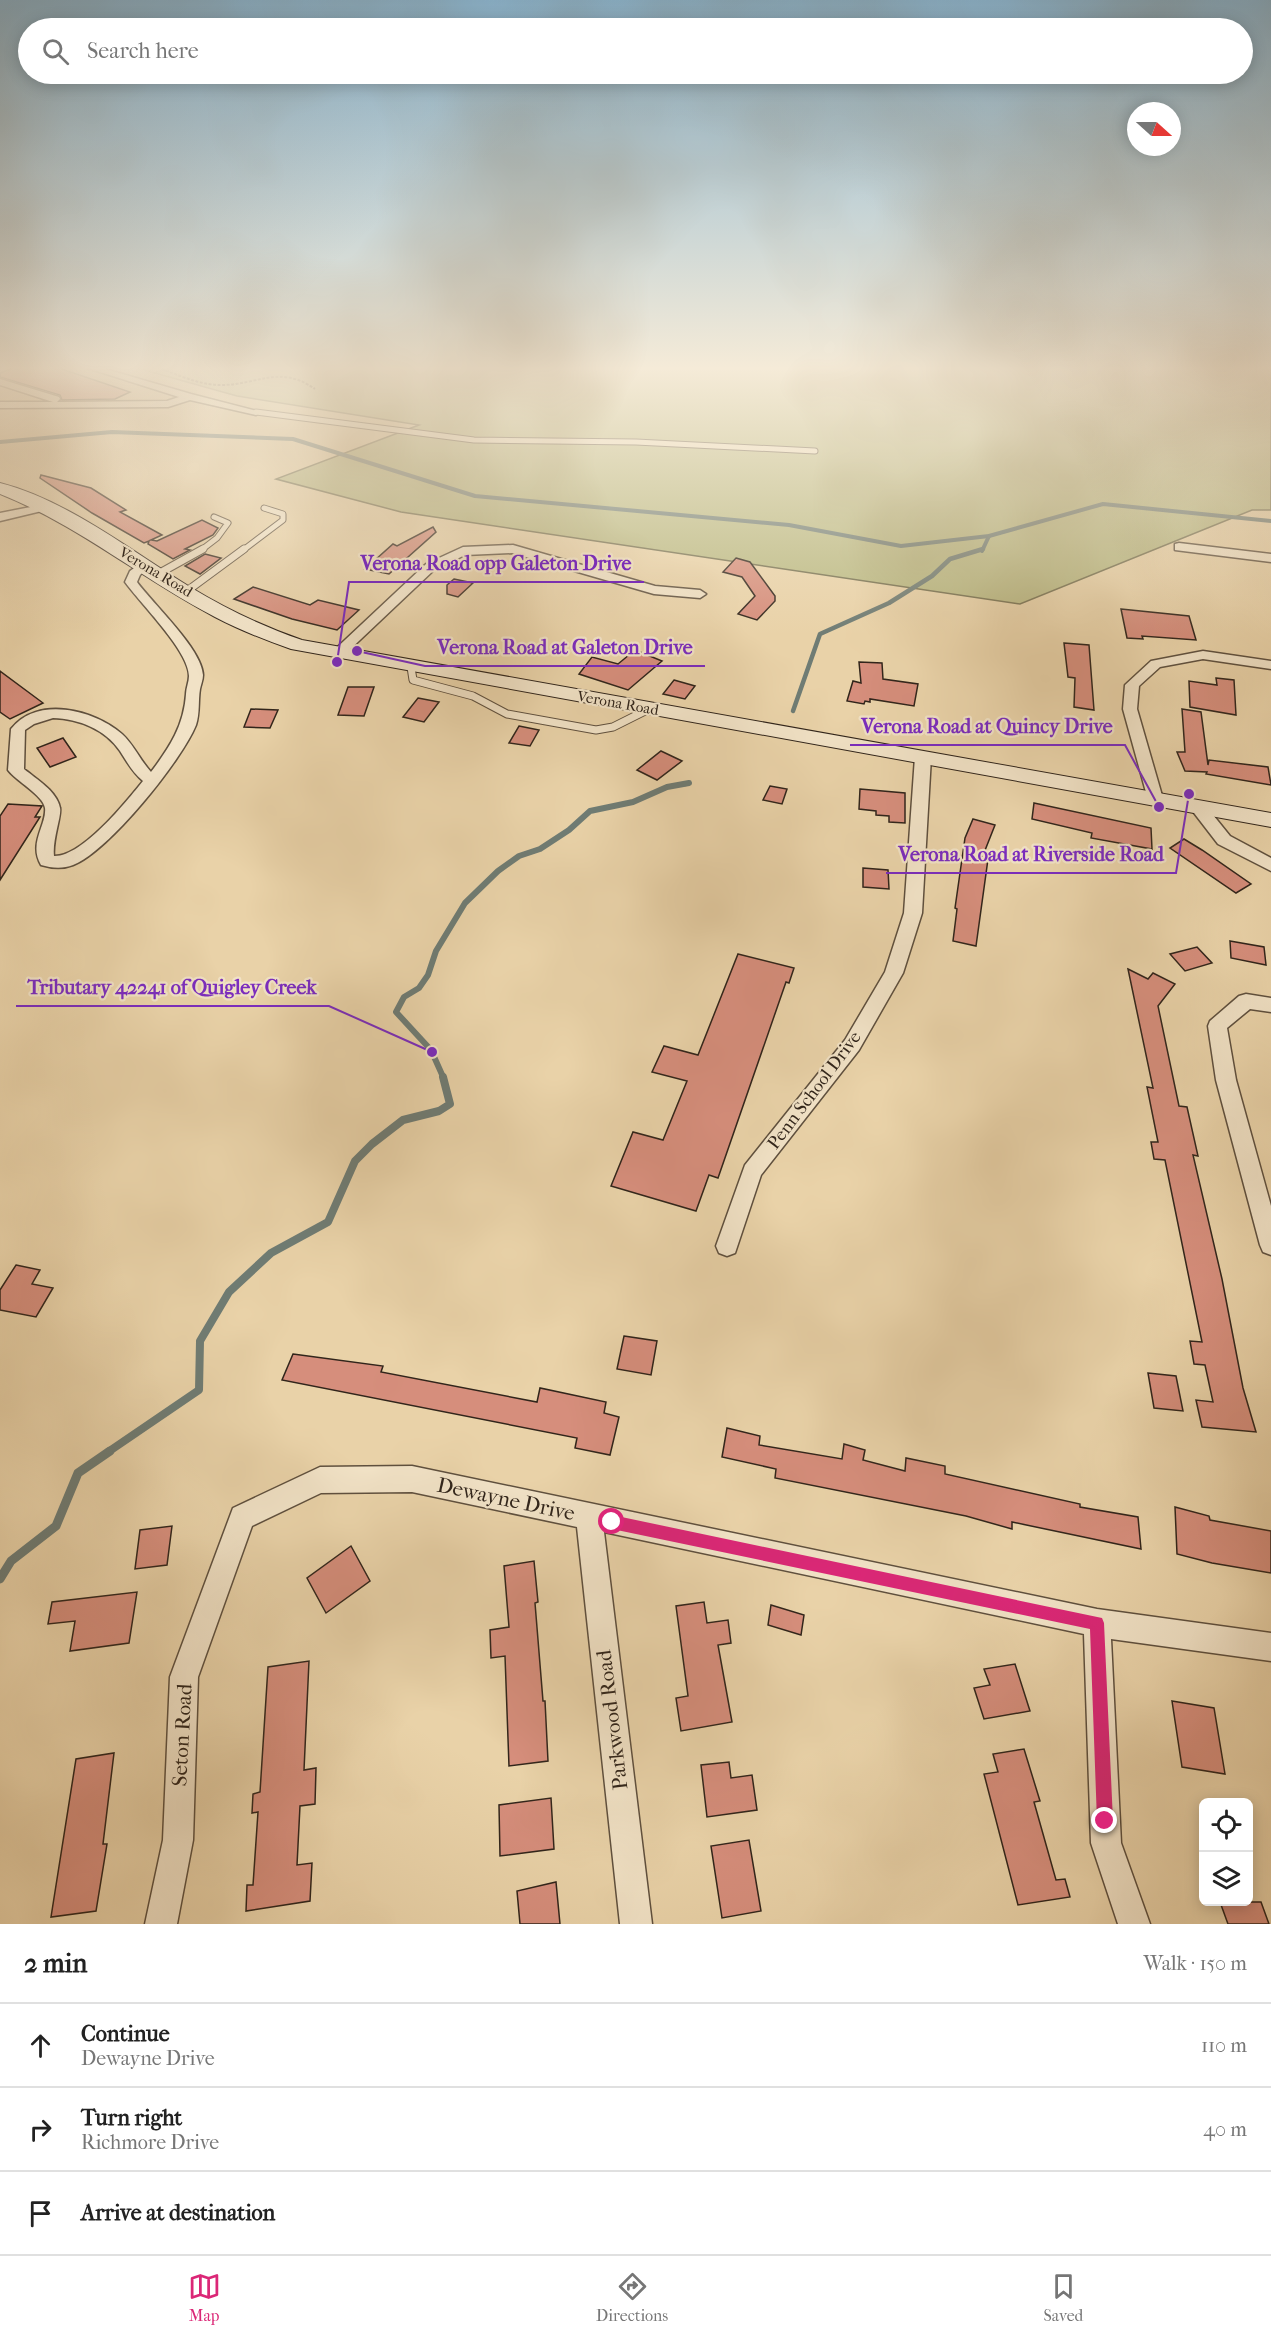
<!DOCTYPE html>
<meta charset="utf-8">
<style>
:root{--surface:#fff;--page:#f6f6f6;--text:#222;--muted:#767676;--line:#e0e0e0;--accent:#db2777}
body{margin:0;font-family:"IM FELL French Canon",serif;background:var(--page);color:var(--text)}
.controls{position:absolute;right:18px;bottom:18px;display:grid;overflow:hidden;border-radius:9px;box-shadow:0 3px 15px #0003}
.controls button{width:54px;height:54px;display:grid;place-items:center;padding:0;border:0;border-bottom:2px solid var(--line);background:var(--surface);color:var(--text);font:30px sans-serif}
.compass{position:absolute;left:1127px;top:102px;width:54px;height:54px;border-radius:50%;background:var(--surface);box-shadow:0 3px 15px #0003;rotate:111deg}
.stop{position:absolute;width:18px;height:18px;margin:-14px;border:4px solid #db2777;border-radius:50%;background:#fff}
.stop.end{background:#db2777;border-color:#fff;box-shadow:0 2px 6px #0008}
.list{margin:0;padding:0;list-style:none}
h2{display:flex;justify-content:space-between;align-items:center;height:78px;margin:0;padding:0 24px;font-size:26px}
h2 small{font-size:20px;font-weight:400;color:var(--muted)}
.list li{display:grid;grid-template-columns:39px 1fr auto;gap:18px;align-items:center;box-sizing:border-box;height:84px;padding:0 24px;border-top:2px solid var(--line)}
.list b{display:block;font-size:22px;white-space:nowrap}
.list p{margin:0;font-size:20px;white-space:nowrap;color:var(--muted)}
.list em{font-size:20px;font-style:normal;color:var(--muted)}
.icon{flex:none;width:33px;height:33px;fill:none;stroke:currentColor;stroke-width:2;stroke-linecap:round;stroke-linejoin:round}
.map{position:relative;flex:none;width:1271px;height:1924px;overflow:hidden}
.search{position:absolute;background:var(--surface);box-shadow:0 3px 15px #0003;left:18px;right:18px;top:18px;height:66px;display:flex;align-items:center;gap:15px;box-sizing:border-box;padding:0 21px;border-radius:33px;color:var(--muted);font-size:22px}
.sheet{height:330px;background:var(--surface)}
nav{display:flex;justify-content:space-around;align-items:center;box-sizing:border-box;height:84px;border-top:2px solid var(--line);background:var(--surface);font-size:16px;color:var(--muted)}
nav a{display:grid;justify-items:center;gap:3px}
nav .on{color:var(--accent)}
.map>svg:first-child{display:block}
.green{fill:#bbba84;stroke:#767050;stroke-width:1.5}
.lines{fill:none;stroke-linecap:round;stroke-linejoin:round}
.stream-far4{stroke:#6f7c74;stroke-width:4}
.stream-far3{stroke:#6f7c74;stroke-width:4.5}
.stream-far2{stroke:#6f7c74;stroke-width:6}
.stream-far1{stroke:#6f7c74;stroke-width:8}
.stream{stroke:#6f7c74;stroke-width:9}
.building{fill:#d68e7c;stroke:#31251b;stroke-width:1.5}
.lane-far1-casing{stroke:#5f503e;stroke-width:7}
.lane-casing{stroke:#5f503e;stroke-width:9}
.street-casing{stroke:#5f503e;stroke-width:3}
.secondary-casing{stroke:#31251b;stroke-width:2}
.path{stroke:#31251b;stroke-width:2;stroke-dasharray:3 1.5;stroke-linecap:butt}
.lane-far1{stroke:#f1e2c6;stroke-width:5}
.lane{stroke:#f1e2c6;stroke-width:7}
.street{fill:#f1e2c6;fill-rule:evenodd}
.secondary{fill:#f1e2c6;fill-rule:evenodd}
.route{fill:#db2777}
.labels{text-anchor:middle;stroke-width:4.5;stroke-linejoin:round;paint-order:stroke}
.far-street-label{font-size:15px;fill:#31251b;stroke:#f1e2c6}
.street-label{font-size:18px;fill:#31251b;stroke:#f1e2c6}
.near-street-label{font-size:21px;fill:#31251b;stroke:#f1e2c6}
.leader{fill:none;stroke:#7b2cbf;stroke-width:2}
.callout-dot{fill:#7b2cbf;stroke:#f1e2c6;stroke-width:2}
.callout-label{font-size:20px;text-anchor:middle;font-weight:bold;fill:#7b2cbf;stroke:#f1e2c6;stroke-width:4.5;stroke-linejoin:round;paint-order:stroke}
</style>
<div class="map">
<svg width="1271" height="1924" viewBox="0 0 1271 1924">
<rect width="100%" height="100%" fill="#e9d2a8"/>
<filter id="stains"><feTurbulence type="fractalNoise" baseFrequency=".00333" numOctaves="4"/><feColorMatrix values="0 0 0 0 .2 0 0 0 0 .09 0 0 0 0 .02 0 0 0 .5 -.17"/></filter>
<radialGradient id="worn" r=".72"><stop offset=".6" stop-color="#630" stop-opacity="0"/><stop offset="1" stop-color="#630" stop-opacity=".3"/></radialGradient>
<!-- green -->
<path class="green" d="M130,366h1141v144h-19l-232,94 -619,-92 -125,-33 143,-54 -182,-29z"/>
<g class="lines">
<!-- stream-far4 -->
<g class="stream-far4">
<path d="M0,442l112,-10 181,7 182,57 314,29 112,21 88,-10 114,-32 168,17"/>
<path d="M982,551l7,-15"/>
</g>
<!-- stream-far3 -->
<g class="stream-far3">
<path d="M793,711l27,-77 69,-31 43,-27 18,-17 33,-10"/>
<path d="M685,784l4,-1"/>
</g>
<!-- stream-far2 -->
<path class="stream-far2" d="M444,1079l-13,-29 -35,-38 8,-15 15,-9 9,-13 8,-24 29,-48 33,-32 21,-15 21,-7 29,-19 21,-19 43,-9 34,-15 22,-4"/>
<!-- stream-far1 -->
<path class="stream-far1" d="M108,1452l91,-62 1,-49 29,-49 42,-39 57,-31 27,-61 17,-17 31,-24 36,-9 11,-7 -7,-27"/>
<!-- stream -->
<path class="stream" d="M0,1579l11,-18 45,-35 22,-53 32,-22"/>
</g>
<!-- building -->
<g class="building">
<path d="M19,366h34l77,26 -15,7 -53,1 -2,-5 -60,-18v-4z"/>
<path d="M41,475l50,13 35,22 -6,2 42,23 -11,5 6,1 45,-21 16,8 -5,7 -28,14 5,1 -17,9 -25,-15 1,-3 -5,2 -52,-30 -52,-35z"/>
<path d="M433,527l3,5 -47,42 -24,-5 28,-25 4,2z"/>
<path d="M205,554l16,4 -21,16 -15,-8z"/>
<path d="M736,558l14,4 25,34v5l-18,19 -19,-6 17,-18 -13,-19 -19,-5z"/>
<path d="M454,579l19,4 -15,14 -11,-3v-9z"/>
<path d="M253,587l57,18 8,-5 41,10 -22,20 -45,-11 -58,-20z"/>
<path d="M1121,609l68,7 7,24 -54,-4 1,3 -16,-1z"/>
<path d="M1064,643l25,2 5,65 -20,-3 1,-29 -7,-1z"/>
<path d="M635,650l27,11 -34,29 -49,-16 13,-17 26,7z"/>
<path d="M859,662l23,1 1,16 35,5 -4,22 -44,-7v3l-5,-1 -1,3 -17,-3 6,-20 8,2z"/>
<path d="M0,671l43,32 -33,16 -10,-7z"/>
<path d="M1216,678l18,2 2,35 -46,-8 -1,-26 28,4z"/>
<path d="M674,680l21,6 -10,13 -22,-5z"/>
<path d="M348,687h26l-10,29 -26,-1z"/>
<path d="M418,698l21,4 -15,20 -21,-5z"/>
<path d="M251,709l27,1 -8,18 -26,-1z"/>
<path d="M1182,709l19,3 7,53 1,-5 59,7 3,18 -65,-11 1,-2 -22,-1 -8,-19h8z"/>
<path d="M519,726l20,4 -9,16 -21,-3z"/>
<path d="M63,738l13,19 -26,10 -13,-19z"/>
<path d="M661,751l21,10 -25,19 -20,-10z"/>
<path d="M770,786l17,3 -5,15 -19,-4z"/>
<path d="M860,789l45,4v30l-16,-1v-6l-13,-1v-4l-17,-2z"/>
<path d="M1034,803l117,25 1,21 -61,-11 1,-5 -60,-14z"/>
<path d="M8,804l34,2 -7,11h5l-40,63v-64z"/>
<path d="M973,819l22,6 -13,33 6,1 -12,87 -23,-5 4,-32 -2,-1 10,-70z"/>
<path d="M1184,839l18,11 49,34 -15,9 -66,-45z"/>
<path d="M863,868l25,2 1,19 -26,-2z"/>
<path d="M1230,941l34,6 2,18 -35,-7z"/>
<path d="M1197,947l15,16 -27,8 -15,-17z"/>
<path d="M738,954l56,14 -5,15 -3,-1 -68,196 -9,-3 -13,36 -85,-25 22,-54 30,8 24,-59 -35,-9 12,-26 34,9z"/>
<path d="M1128,969l20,10 5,-6 22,11 -17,22 21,100 8,1 11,49 -5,-1 29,124 21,109 13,44 -54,-5 -6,-27 17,2 -8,-37 -11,-1 -4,-23 12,1 -37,-182 -11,-1 -3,-17h7l-11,-55 6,1z"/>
<path d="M16,1265l24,5 -8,14 21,4 -17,29 -36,-7v-20z"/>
<path d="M624,1336l33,5 -6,34 -34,-6z"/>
<path d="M293,1354l90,12 -2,6 156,30 3,-14 66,14 -2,11 15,4 -9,38 -35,-7 2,-10 -295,-58z"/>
<path d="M1148,1373l28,3 7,35 -29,-3z"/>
<path d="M727,1428l33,8 -1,9 83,14 2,-15 21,6 -2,10 42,11 1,-13 39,8v8l135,30v3l58,10 3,32 -129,-27v7l-46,-13 -191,-38 1,-9 -54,-12z"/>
<path d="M1175,1507l34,9 1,4 61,11v42l-59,-10 -35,-9z"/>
<path d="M172,1526l-5,39 -32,4 5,-39z"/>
<path d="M351,1546l19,35 -44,32 -19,-35z"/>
<path d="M534,1561l4,41 -3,1 8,98h2l3,60 -39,5 -4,-110 -14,2 -1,-28 19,-3 -5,-61z"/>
<path d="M137,1592l-8,51 -59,8 5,-30 -27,3 4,-22z"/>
<path d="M704,1602l3,21 21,-3 3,23 -13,2 14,77 -51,9 -5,-33 12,-2 -12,-90z"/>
<path d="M771,1605l33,10 -3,20 -33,-10z"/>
<path d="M309,1661l-5,109 12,-2 -1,36 -15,2 -3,59 15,-2 -2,38 -64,10 1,-26h6l5,-73 -6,1 1,-19 7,-2 8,-125z"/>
<path d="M1015,1664l15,47 -46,8 -10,-31 16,-3 -6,-16z"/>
<path d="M1172,1701l42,7 11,66 -43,-7z"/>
<path d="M1024,1749l16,52 -6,1 22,78 9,-1 5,18 -52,8 -34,-131 14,-2 -5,-18z"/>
<path d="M114,1753l-11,91h4l-11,67 -45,6 25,-158z"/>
<path d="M729,1762l2,16 21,-3 5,35 -50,7 -6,-52z"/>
<path d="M551,1798l3,51 -54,7 -1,-51z"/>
<path d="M749,1840l12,71 -39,7 -11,-72z"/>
<path d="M556,1882l4,42h-40l-3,-33z"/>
<path d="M1220,1902h41l8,22h-41z"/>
</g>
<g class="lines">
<!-- lane-far1 casing -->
<g class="lane-far1-casing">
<g id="lane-far1">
<path d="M256,412l218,28 162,2 179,9"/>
<path d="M200,551l17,-13 11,-15 -14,-6"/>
<path d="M242,551l41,-31v-6l-19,-6"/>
</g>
</g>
<!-- lane casing -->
<g class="lane-casing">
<g id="lane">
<path d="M158,574l45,-25"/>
<path d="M187,591l57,-42"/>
<path d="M411,667l2,13 60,16 34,18 89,16 17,-3 36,-18"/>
</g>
</g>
<!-- street casing -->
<g class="street-casing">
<g id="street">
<path d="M81,366h14l96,28 70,18 -5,3 -66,-15 -22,7 -168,1v-6h53l-53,-17v-6l59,18 1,2 -3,3 110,-1 12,-4z"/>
<path d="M46,504l6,3 -2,2 -50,12v-8z"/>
<path d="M1179,543l92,11v8l-96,-12v-6z"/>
<path d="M513,545l142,41 45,4 6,4 -6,4 -46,-4 -142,-41 -47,2 -31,15 -92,87 -5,1 -7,-4 96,-90 37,-17z"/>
<path d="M144,561l6,4 -10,10 -3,7c16,22 65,67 66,93 0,5 -2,9 -3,14 -2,12 0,24 -4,36 -14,35 -88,127 -123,140 -10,4 -22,3 -32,0 -13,-22 6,-40 4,-57 -2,-13 -29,-27 -37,-38l3,-41c26,-34 84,-19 111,5 12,11 18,26 29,38 19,-25 33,-47 35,-78 0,-6 3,-12 3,-18 0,-25 -49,-73 -64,-94l5,-11zM53,718c26,1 52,11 67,33 7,11 13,22 23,30 -17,21 -61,76 -89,75 -2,-16 8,-41 6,-48 -3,-17 -24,-29 -36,-39l1,-39 9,-6z"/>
<path d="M1203,651l68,10v8l-68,-10 -43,8 -21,19 -2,23 26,90 -8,5 -6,-1 -26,-94 2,-24 26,-24z"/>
<path d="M923,752l8,5 -9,156 -19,60 -44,77 -98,125 -26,78 -8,3 -8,-3 -3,-7 29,-81 100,-125 40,-68 19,-59 11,-156z"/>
<path d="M1199,804l6,1 25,31 41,22v13l-53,-27 -27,-35z"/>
<path d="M1246,994l25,4v14l-21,-3 -23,19 9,52 35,126v49l-8,-3 -3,-7 -44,-165 -8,-54 2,-5 29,-25z"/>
<path d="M412,1466l685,143 174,24v28l-160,-22 10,204 29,81h-32l-27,-81 -7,-209 -480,-102 48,392h-32l-43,-397 -165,-35 -91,1 -69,33 -54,151 -5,163 -16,84h-32l18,-84 7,-163 63,-169 87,-41z"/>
</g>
</g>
<!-- secondary casing -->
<g class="secondary-casing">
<path id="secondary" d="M0,483c67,17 131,68 190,104 36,22 72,39 112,53l969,173v14l-980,-178c-26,-9 -51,-19 -76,-32 -75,-39 -135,-91 -215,-123z"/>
</g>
<!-- path -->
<path class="path" d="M153,366c22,7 44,19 68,19 37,0 58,-21 94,4"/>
<!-- lane-far1 -->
<use href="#lane-far1" class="lane-far1"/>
<!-- lane -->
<use href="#lane" class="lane"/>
<!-- street -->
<use href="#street" class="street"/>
<!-- secondary -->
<use href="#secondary" class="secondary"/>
</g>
<!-- sky -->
<linearGradient id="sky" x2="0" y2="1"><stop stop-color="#88b5d2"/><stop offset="0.58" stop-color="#f5ebd8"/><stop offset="1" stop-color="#f5ebd8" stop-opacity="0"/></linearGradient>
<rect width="1271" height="635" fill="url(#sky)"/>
<!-- route -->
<path class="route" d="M612,1515l490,103 2,5 9,198 -2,6 -6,2 -6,-2 -2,-6 -7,-192 -478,-100 -5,-2 -2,-5 2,-5z"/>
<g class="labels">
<!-- far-street labels -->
<g class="far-street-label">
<text transform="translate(156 572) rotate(31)" y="5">Verona Road</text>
<text transform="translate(618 703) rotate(10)" y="5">Verona Road</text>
</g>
<!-- street labels -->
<g class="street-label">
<text transform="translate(814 1090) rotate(-53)" y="6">Penn School Drive</text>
</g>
<!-- near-street labels -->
<g class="near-street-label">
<text transform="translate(506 1499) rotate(12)" y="7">Dewayne Drive</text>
<text transform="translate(612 1720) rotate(-97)" y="7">Parkwood Road</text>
<text transform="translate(182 1735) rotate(-87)" y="7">Seton Road</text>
</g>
</g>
<!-- callouts -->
<path class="leader" d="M337 662L349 582H644M357 651L425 666H705M1159 807L1125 745H850M1189 794L1176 873H886M432 1052L329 1006H16"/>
<g class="callout-dot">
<circle cx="337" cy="662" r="6"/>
<circle cx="357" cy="651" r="6"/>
<circle cx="1159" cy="807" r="6"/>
<circle cx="1189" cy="794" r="6"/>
<circle cx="432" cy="1052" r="6"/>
</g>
<g class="callout-label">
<text x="496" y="570">Verona Road opp Galeton Drive</text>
<text x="565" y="654">Verona Road at Galeton Drive</text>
<text x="987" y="733">Verona Road at Quincy Drive</text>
<text x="1031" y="861">Verona Road at Riverside Road</text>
<text x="172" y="994">Tributary 42241 of Quigley Creek</text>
</g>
<rect width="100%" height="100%" filter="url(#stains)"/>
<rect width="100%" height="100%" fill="url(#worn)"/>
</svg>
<div class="controls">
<button><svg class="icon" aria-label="locate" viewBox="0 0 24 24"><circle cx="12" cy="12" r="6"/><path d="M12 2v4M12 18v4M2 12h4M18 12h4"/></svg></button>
<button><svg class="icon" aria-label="layers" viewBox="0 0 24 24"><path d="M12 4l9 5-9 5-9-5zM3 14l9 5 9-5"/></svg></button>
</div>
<svg class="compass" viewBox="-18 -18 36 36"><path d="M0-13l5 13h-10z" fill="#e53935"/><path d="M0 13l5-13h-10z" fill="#767676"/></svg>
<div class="stop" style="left:612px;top:1522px"></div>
<div class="stop end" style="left:1105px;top:1821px"></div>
<div class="search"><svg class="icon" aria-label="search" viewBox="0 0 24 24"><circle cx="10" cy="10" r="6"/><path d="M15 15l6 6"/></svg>Search here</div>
</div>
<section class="sheet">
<h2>2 min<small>Walk · 150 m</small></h2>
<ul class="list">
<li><svg class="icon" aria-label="ahead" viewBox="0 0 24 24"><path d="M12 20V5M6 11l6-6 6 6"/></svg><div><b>Continue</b><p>Dewayne Drive</p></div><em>110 m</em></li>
<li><svg class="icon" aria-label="right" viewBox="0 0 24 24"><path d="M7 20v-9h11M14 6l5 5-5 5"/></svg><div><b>Turn right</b><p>Richmore Drive</p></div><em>40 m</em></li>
<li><svg class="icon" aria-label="arrive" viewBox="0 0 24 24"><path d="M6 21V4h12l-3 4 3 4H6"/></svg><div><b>Arrive at destination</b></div></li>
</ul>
</section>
<nav>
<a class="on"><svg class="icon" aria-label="map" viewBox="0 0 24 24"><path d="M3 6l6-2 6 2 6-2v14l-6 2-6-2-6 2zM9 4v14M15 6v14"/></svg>Map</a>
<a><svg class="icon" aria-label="directions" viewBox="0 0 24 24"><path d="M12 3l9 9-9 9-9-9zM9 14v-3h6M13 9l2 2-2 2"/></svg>Directions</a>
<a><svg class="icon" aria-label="saved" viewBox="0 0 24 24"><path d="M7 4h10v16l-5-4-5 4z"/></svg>Saved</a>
</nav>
